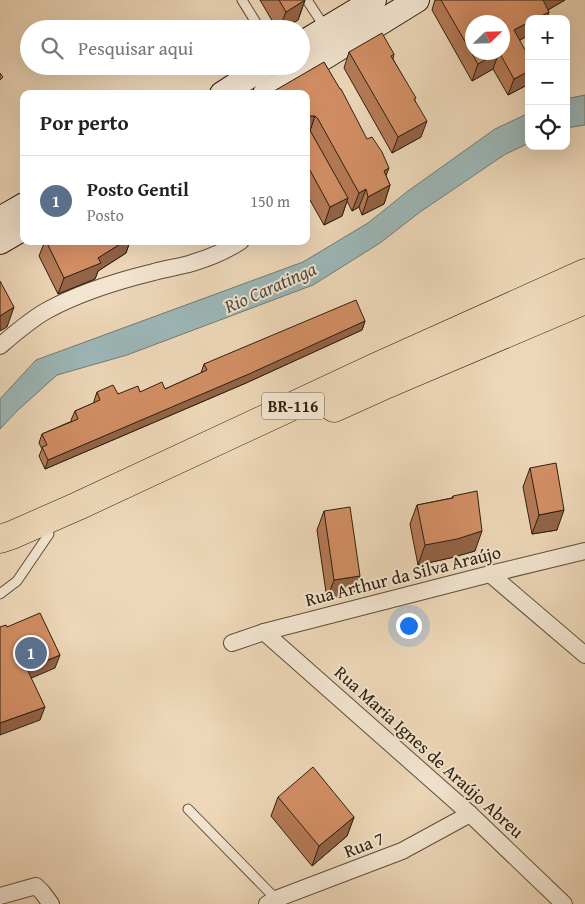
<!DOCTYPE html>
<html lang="pt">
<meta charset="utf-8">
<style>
:root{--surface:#fff;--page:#f6f6f6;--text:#222;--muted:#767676;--line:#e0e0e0;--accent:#7c3aed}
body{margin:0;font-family:"Gentium Book Plus",serif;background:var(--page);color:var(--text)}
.controls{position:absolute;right:15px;top:15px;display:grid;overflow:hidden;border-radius:10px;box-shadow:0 5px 20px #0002}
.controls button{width:45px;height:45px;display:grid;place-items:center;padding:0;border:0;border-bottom:1px solid var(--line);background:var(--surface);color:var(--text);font:25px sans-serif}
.compass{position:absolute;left:465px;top:15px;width:45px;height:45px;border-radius:50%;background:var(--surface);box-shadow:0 5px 20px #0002;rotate:67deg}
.you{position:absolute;left:408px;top:625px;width:18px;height:18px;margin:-12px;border:4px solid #fff;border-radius:50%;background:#1a73e8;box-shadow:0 0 0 8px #1a73e833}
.badge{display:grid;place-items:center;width:32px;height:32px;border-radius:50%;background:var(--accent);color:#fff;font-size:16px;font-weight:700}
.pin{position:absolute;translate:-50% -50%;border:2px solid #fff;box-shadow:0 1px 5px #0006}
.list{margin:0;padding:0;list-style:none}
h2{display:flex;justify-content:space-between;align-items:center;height:65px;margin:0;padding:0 20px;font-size:21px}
h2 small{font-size:16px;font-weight:400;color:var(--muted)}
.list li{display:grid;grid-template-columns:32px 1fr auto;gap:15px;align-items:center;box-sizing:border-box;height:90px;padding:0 20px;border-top:1px solid var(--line)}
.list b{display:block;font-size:19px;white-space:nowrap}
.list p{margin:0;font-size:16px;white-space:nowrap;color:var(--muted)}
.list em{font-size:16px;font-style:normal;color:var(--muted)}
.icon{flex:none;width:28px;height:28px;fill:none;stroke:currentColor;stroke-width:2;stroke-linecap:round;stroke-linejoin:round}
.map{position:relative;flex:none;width:585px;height:904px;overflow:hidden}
.search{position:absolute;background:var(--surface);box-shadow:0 5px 20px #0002;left:20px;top:20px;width:290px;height:55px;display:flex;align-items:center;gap:12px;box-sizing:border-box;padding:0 18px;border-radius:28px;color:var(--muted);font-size:19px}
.panel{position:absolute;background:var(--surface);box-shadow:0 5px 20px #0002;left:20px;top:90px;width:290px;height:155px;border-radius:10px}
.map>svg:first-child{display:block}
.water{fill:#9cb7b8;stroke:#707b75}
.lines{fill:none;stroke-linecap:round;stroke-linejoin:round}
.lane-casing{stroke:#5e4e3a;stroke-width:11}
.street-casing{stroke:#5e4e3a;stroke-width:18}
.secondary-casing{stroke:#2e2010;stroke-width:26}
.highway-casing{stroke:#2e2010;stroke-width:29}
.lane{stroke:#f3e5d1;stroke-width:9}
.street{stroke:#f3e5d1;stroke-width:16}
.secondary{stroke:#f3e5d1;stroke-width:24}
.highway{stroke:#edd7b8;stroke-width:28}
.wall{fill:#b57a56;stroke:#2e2010}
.shaded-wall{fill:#936346;stroke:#2e2010}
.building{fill:#d28e64;stroke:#2e2010}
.labels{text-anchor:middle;stroke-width:4;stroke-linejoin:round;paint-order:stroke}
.shield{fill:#f3e5d1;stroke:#695b4a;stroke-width:1}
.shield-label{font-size:16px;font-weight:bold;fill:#2e2010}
.street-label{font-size:18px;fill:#2e2010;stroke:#f3e5d1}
.water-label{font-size:19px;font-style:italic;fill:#4f4d42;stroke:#f3e5d1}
</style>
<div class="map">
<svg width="585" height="904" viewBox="0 0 585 904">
<rect width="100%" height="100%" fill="#edd7b8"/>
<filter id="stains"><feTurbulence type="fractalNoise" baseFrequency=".004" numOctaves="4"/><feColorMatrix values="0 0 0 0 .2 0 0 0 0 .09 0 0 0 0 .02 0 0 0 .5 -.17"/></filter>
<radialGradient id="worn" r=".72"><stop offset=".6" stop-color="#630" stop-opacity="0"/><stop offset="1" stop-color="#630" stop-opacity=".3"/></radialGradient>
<!-- water -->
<g class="water">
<path d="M585,95v30l-19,3v-29z"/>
<path d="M529,113v30l-25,12 -84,57 -40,31 -67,42 -186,70 -70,20 -40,36 -17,18v-30l36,-39 267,-98 65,-39 40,-32 87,-62z"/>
</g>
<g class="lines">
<!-- lane casing -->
<g class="lane-casing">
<g id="lane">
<path d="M242,0l18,29"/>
<path d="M307,0l19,29"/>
<path d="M0,594l17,-13 32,-47"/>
<path d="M188,809l88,90"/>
</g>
</g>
<!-- street casing -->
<g class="street-casing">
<g id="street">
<path d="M0,346c14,-12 30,-26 46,-35 34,-19 71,-30 108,-39 13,-4 26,-5 38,-9 17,-5 34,-12 49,-22"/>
<path d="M490,574l95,81"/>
<path d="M264,632l206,182 94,90"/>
<path d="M232,643l32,-11 226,-58 95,-23"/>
<path d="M0,896l36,-10 6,6 9,12"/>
<path d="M267,904l9,-5 126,-48 68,-37"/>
</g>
</g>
<!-- secondary casing -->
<g class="secondary-casing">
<g id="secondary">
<path d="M301,44l73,-44"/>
<path d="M222,94l43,-28"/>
<path d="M265,94l152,-94"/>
<path d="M0,219l24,-14"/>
<path d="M0,242l24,-14"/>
</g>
</g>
<!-- highway casing -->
<g class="highway-casing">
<g id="highway">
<path d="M334,408l51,-23 200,-85"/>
<path d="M0,539l12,-4 66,-29 296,-138 211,-95"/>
</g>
</g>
<!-- lane -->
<use href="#lane" class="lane"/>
<!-- street -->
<use href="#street" class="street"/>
<!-- secondary -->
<use href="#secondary" class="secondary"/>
<!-- highway -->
<use href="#highway" class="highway"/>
</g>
<!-- wall -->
<g class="wall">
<path d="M260,0h45l-7,20 -15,9h-6z"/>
<path d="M435,0h130l-17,10 1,2 -3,7h-17v16l-10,5 10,44 -21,11 -15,-26 -21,12 -40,-71z"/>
<path d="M349,52l45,2 -1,5 22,41 6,37 -29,16 -48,-85z"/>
<path d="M324,62l62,114 4,9 -6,19 -22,11 -3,-8 -7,4 -5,-10 -5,15 -18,9 -18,-32v-99z"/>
<path d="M45,241h85l-4,12 -28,18 -3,8 -37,15 -19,-38z"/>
<path d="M365,321l-3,9 -116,53 -201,86 -6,-13 3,-7 -3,-6 3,-9 30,-13 -1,-1 4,-9 19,-8v-2l3,-9 21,2 47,-5 36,-16 3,-9z"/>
<path d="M530,468l27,62 -25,4 -9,-47z"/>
<path d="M453,496l22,55 -25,7 -32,7 -8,-41 7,-19 35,-7z"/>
<path d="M324,511l29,84 -26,4 -10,-69z"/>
<path d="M278,797l76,20 -7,19 -35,30 -41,-50z"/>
</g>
<!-- shaded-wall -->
<g class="shaded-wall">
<path d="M305,0l-7,20 -15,9h-4l7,-17z"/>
<path d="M543,0h22l-28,16z"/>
<path d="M549,12l-3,7h-11z"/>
<path d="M529,22v13l-21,12 6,-17z"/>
<path d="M499,52l-6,17 -21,12 6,-17z"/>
<path d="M529,71v13l-21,11 6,-16z"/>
<path d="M310,116h5l-6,18h-3l1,-15z"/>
<path d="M427,121l-6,16 -29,16 6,-16z"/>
<path d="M389,168l-7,18 2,-15z"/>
<path d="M390,185l-6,19 -22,11 6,-18z"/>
<path d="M366,189l-7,18 -7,4 7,-18z"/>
<path d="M348,198l-6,18 -18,9 6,-18z"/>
<path d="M125,241h5l-4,12 -28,18 -3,8 -37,15 6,-16z"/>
<path d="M14,307l-7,20 -7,4v-15z"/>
<path d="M365,321l-3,9 -116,53 -201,86 3,-9z"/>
<path d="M564,510l-7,20 -25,4 7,-19z"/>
<path d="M482,531l-7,20 -25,7 -32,7 7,-20z"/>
<path d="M360,576l-7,19 -26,4 7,-19z"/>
<path d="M60,655l-5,13 -33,14 5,-13z"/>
<path d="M45,707l-5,13 -40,15v-12z"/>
<path d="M354,817l-7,19 -35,30 7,-20z"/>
</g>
<!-- building -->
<g class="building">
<path d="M279,0h26l-19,12z"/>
<path d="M441,0h102l6,12 -14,7h-6v3l-15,8 15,27v14l-15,8 -15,-27h3v-30h-30v30h27l-21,12z"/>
<path d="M382,33l12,21 -3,2 25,42 -2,1 13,22 -29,16 -49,-85z"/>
<path d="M324,62l16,27h1l26,50 5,-2 10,15 7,16 -5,3 6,14 -22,12 -2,-8 -7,4 -41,-74 -3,-3h-5l-3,3v6l41,73 -18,9 -24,-44v-69h-37z"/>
<path d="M0,73l3,4 -3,3z"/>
<path d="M46,241h79l-27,17 3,5 -37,15z"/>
<path d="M0,281l14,26 -14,9z"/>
<path d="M356,300l9,21 -116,53 -201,86 -6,-13 5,-2 -5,-11 36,-15 -3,-8 25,-11 -3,-8 16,-7 5,9 20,-8 2,6 22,-10 3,7 42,-19 -3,-6z"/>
<path d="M556,463l8,47 -25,5 -9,-47z"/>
<path d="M477,491l5,40 -25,8 -32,6 -8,-40 36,-7v-2z"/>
<path d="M350,507l10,69 -26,4 -10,-69z"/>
<path d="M40,613l20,42 -33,14 18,38 -45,16v-96l6,-2 1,2z"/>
<path d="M313,767l41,50 -35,29 -41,-49z"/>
</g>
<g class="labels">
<!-- shield labels -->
<rect class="shield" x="262" y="392.5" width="62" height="27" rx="4"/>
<g class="shield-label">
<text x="293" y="412">BR-116</text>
</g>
<!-- street labels -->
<g class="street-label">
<text transform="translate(403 576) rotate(-14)" y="6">Rua Arthur da Silva Araújo</text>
<text transform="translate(429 752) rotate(42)" y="6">Rua Maria Ignes de Araújo Abreu</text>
<text transform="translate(364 845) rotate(-21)" y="6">Rua 7</text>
</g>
<!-- water labels -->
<g class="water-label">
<text transform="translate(270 287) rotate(-24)" y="7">Rio Caratinga</text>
</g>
</g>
<rect width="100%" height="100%" filter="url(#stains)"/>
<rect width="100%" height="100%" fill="url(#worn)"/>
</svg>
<div class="controls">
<button>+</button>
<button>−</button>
<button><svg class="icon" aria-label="locate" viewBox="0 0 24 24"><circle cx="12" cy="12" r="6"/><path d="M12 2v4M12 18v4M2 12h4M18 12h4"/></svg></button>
</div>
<svg class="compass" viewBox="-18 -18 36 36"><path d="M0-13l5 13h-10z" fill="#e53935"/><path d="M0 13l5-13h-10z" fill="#767676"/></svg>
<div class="you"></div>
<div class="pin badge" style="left:31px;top:653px;background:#5c6f8a">1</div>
<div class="search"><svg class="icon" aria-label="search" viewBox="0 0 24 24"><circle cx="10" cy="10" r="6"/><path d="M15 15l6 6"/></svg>Pesquisar aqui</div>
<section class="panel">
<h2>Por perto<small></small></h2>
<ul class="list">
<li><span class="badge" style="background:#5c6f8a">1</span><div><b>Posto Gentil</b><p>Posto</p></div><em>150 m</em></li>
</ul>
</section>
</div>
